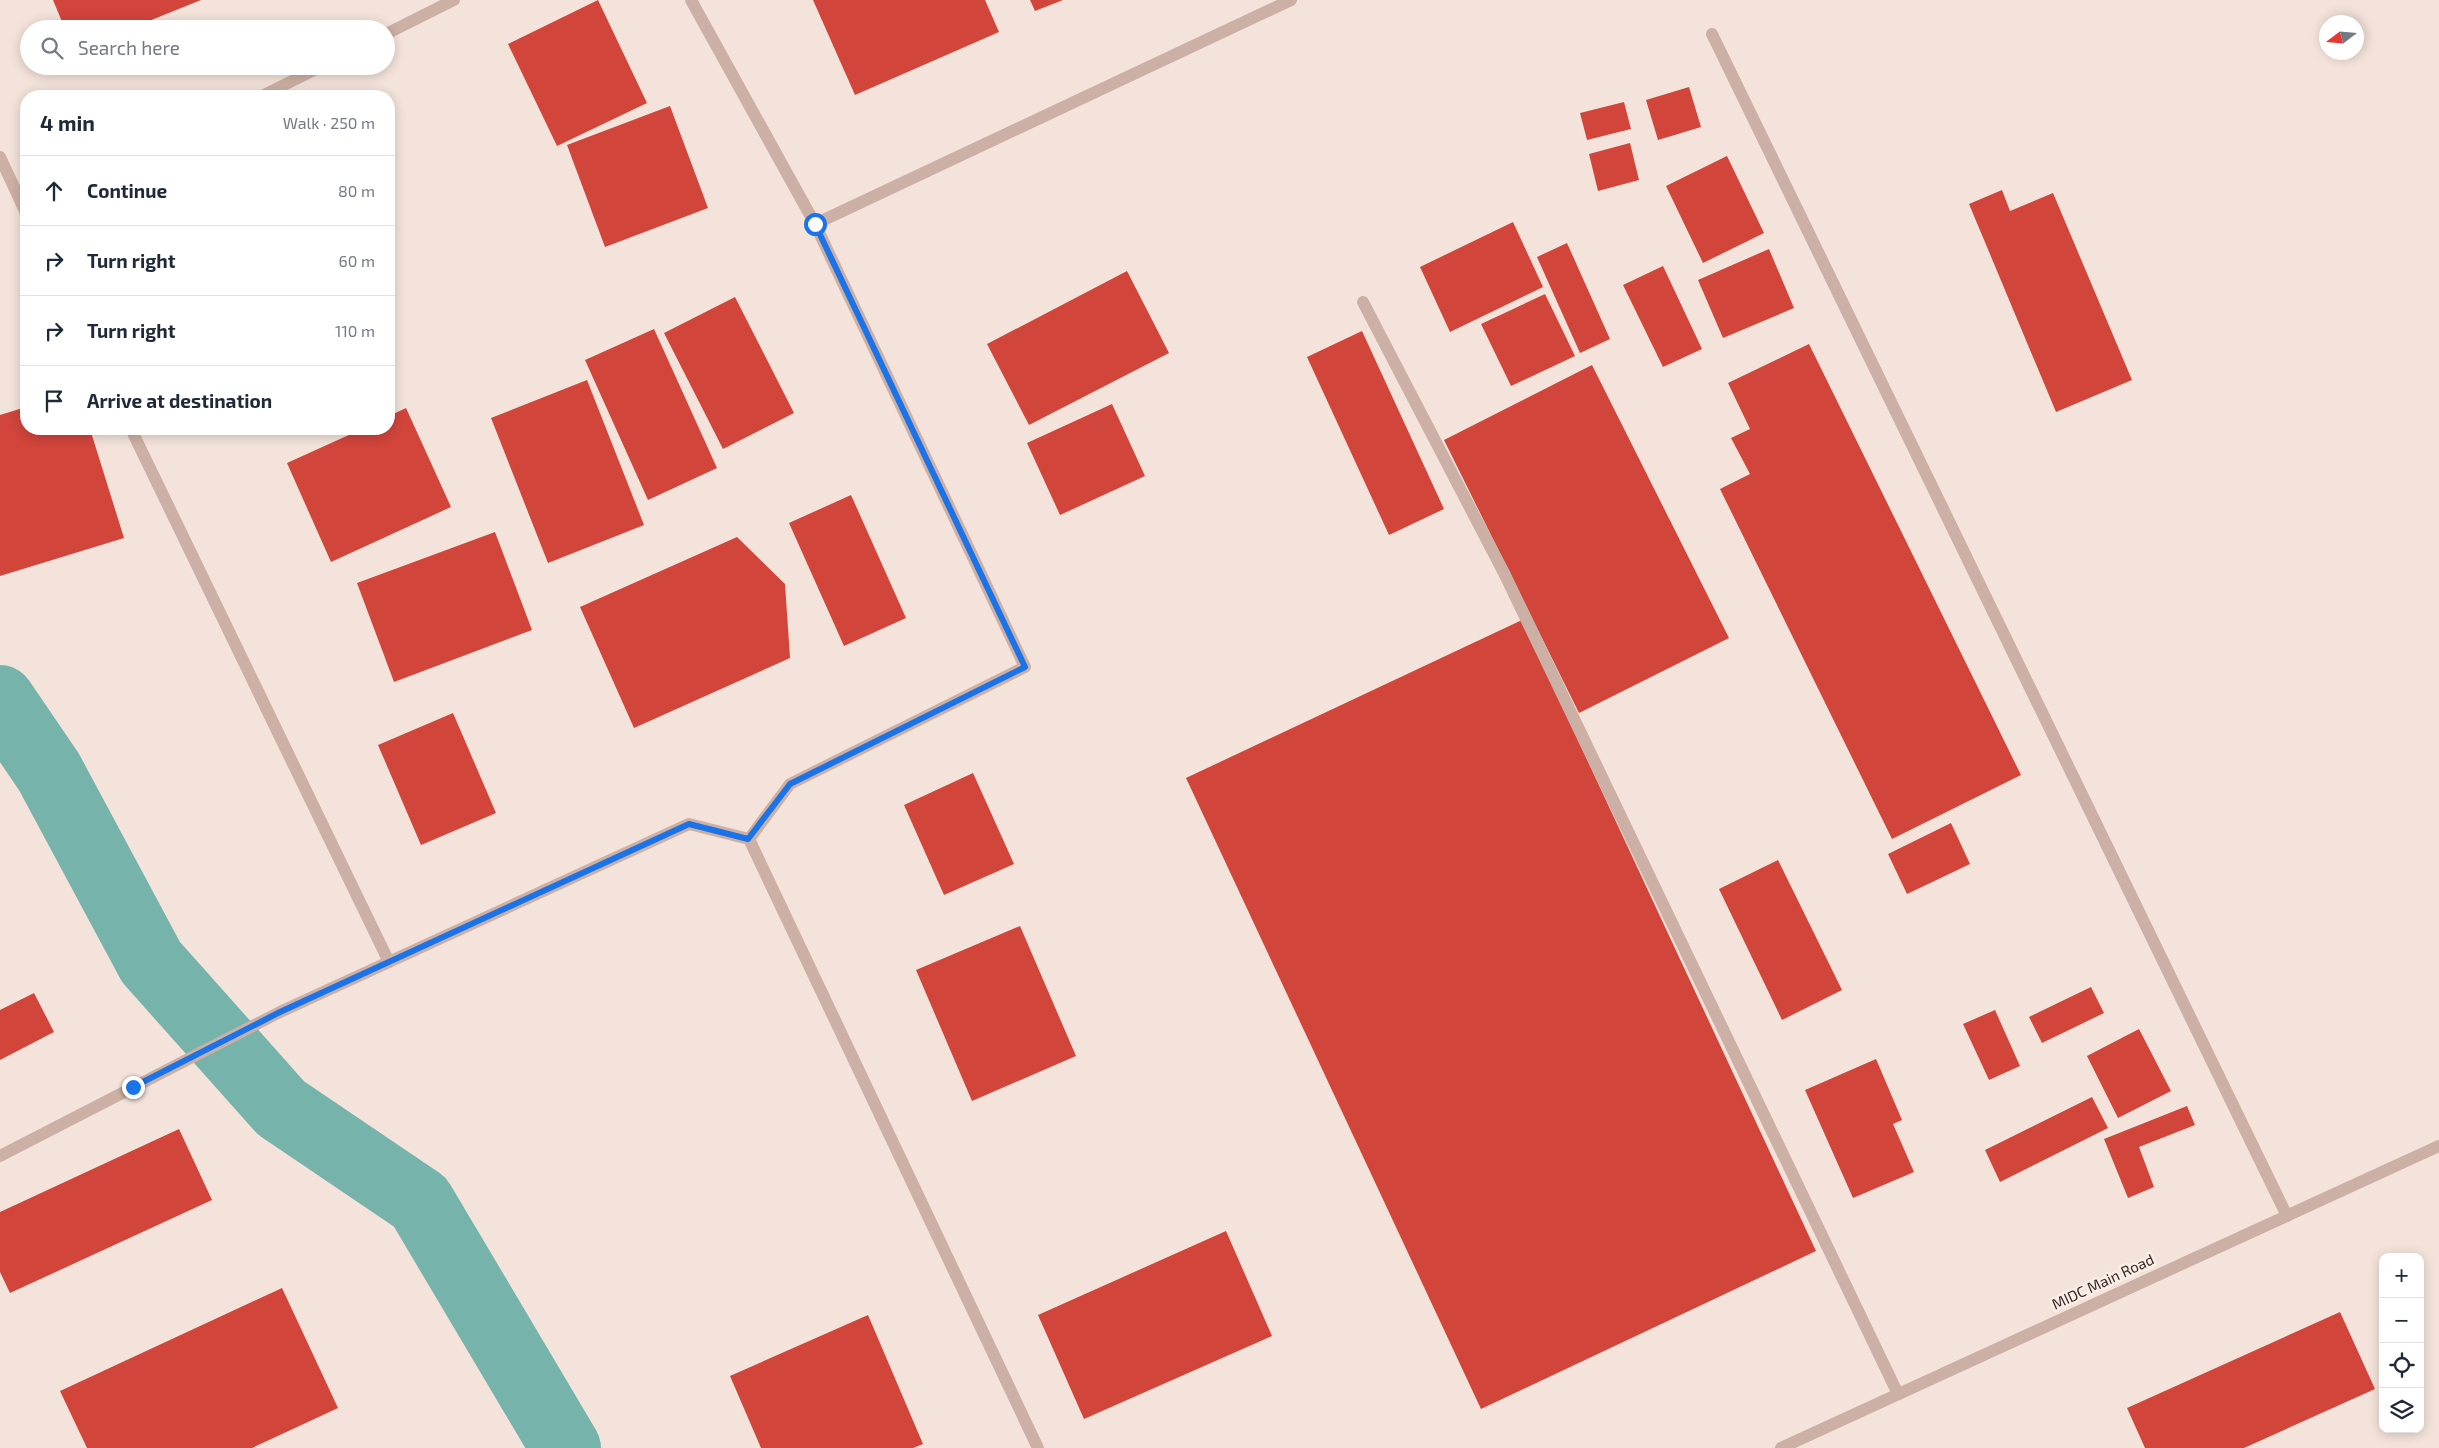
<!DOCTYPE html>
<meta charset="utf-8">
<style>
:root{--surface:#fff;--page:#f6f6f7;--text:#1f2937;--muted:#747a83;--line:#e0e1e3}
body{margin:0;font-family:"Exo 2",sans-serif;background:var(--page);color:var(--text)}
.controls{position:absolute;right:15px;bottom:15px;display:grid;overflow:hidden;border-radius:10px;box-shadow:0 2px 12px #0003}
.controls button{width:45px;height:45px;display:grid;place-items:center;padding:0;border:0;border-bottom:1px solid var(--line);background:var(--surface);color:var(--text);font:25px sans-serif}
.compass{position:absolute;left:2319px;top:15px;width:45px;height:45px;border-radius:50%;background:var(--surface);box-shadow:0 2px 12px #0003;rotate:254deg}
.stop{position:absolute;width:15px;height:15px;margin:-11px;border:4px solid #1a73e8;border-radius:50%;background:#fff}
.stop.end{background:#1a73e8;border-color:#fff;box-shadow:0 1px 5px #0008}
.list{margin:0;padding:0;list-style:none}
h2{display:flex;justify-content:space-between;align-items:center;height:65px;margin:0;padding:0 20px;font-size:21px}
h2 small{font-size:16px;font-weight:400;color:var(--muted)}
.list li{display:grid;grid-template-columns:32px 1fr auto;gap:15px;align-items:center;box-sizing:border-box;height:70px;padding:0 20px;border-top:1px solid var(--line)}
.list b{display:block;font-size:19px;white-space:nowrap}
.list em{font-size:16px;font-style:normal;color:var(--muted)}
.icon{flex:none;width:28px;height:28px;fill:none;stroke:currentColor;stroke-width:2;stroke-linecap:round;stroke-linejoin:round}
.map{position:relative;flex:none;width:2439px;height:1448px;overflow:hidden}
.search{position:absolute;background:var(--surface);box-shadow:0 2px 12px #0003;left:20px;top:20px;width:375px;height:55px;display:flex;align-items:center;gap:12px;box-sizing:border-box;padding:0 18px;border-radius:28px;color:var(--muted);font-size:19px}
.panel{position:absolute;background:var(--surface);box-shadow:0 2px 12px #0003;left:20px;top:90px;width:375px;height:345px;border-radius:20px}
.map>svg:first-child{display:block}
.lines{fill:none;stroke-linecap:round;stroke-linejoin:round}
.river{stroke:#76b4ab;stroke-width:70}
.building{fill:#d1453b}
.service{stroke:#cdb0a5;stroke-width:12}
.minor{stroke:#cdb0a5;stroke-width:12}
.tertiary{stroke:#cdb0a5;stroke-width:12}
.route{stroke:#1a73e8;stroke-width:6}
.labels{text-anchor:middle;stroke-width:5;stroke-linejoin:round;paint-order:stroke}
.street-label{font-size:15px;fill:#382927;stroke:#fbeee7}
</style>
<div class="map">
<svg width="2439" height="1448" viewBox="0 0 2439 1448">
<rect width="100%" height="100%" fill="#f4e3da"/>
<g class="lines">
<!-- river -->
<path class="river" d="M0,700l49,72 102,190 130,146 139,94 146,246"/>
</g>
<!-- building -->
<g class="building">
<path d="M53,0h148l-72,29h-64z"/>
<path d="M598,0l49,103 -90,43 -49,-102z"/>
<path d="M813,0h172l14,32 -144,63z"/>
<path d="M1030,0h33l-28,11z"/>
<path d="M1689,87l12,40 -43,13 -12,-40z"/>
<path d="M1624,102l7,27 -44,11 -7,-27z"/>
<path d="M670,106l38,102 -103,39 -38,-102z"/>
<path d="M1630,143l9,37 -41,11 -9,-37z"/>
<path d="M1727,156l37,77 -61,30 -37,-77z"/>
<path d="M2002,190l8,21 43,-18 79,187 -76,32 -87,-208z"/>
<path d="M1513,222l30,65 -93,45 -30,-65z"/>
<path d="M1567,243l43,96 -30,14 -43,-96z"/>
<path d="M1769,249l25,59 -71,30 -25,-58z"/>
<path d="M1663,266l39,83 -39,18 -40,-82z"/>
<path d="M1127,271l42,82 -140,72 -42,-81z"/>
<path d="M1545,294l30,62 -64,30 -30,-62z"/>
<path d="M735,297l59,116 -71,36 -59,-116z"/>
<path d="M654,329l63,139 -69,32 -63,-140z"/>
<path d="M1362,331l82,178 -55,26 -82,-178z"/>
<path d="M1809,344l212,431 -129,64 -172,-350 30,-15 -19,-36 19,-9 -22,-46z"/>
<path d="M1592,365l137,273 -150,75 -135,-273z"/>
<path d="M587,380l57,145 -96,38 -57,-145z"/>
<path d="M1112,404l33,72 -85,39 -33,-72z"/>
<path d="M26,407v22h64l34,109 -124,38v-161z"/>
<path d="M406,408l45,99 -120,55 -44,-99 75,-34h27v-13z"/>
<path d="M851,495l55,123 -62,28 -55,-123z"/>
<path d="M495,532l37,98 -138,52 -37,-99z"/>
<path d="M737,537l48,47 5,74 -156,70 -54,-121z"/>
<path d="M1522,620l294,631 -335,158 -295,-631z"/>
<path d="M453,713l43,100 -75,32 -43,-100z"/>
<path d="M973,773l41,91 -70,31 -40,-90z"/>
<path d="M1951,823l19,41 -63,30 -19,-40z"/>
<path d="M1778,860l64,130 -60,30 -63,-131z"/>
<path d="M1020,926l56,130 -104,45 -56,-131z"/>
<path d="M2091,987l13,26 -62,30 -13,-26z"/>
<path d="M34,993l20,39 -54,28v-50z"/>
<path d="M1995,1010l25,56 -31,14 -26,-56z"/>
<path d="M2139,1029l32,62 -53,27 -31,-62z"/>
<path d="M1876,1059l26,61 -9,4 21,48 -61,26 -48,-108z"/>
<path d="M2092,1097l16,31 -108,54 -15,-32z"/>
<path d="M2187,1106l8,19 -56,22 15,40 -26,11 -24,-59z"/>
<path d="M179,1129l33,71 -202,93 -10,-21v-60z"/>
<path d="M1226,1231l46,105 -188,83 -46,-104z"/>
<path d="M282,1288l56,120 -86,40h-165l-27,-57z"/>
<path d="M2340,1312l35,77 -131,59h-99l-18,-40z"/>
<path d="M868,1315l55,129 -10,4h-152l-31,-72z"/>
</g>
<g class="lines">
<!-- service -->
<path class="service" d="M1363,302l142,273 393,819"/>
<!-- minor -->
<g class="minor">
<path d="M691,0l124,224 476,-224"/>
<path d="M386,34l68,-34"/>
<path d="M1712,34l575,1182"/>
<path d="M262,96l60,-30"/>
<path d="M0,157l26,56"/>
<path d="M131,429l258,533"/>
<path d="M749,839l41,-55 235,-117 -210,-443"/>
<path d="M0,1156l280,-144 409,-188 60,15 289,609"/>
</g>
<!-- tertiary -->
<path class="tertiary" d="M1781,1448l658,-302"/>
</g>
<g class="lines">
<!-- route -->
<path class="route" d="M133,1087l147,-75 409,-188 59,15 42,-55 235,-117 -210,-443"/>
</g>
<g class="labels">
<!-- street labels -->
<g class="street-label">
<text transform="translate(2103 1282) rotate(-25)" y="5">MIDC Main Road</text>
</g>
</g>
</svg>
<div class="controls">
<button>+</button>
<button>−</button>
<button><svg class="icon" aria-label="locate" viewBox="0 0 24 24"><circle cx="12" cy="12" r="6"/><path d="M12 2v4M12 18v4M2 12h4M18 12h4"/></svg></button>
<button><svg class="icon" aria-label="layers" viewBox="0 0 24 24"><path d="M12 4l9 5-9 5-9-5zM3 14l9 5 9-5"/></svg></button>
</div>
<svg class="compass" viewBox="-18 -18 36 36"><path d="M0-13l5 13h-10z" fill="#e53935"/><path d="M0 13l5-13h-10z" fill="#747a83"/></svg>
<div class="stop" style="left:815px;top:224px"></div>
<div class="stop end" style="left:133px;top:1087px"></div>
<div class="search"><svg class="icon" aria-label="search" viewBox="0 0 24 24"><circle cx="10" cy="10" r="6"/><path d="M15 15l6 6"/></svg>Search here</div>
<section class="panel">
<h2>4 min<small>Walk · 250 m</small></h2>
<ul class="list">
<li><svg class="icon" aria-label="ahead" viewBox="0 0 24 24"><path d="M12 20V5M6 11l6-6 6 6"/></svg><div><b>Continue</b></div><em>80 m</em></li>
<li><svg class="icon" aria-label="right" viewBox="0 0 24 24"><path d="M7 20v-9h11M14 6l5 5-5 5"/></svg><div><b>Turn right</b></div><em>60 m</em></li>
<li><svg class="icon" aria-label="right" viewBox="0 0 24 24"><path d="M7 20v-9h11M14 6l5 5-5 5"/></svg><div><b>Turn right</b></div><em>110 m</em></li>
<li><svg class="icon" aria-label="arrive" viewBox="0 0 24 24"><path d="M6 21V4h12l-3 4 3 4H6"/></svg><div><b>Arrive at destination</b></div></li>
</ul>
</section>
</div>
